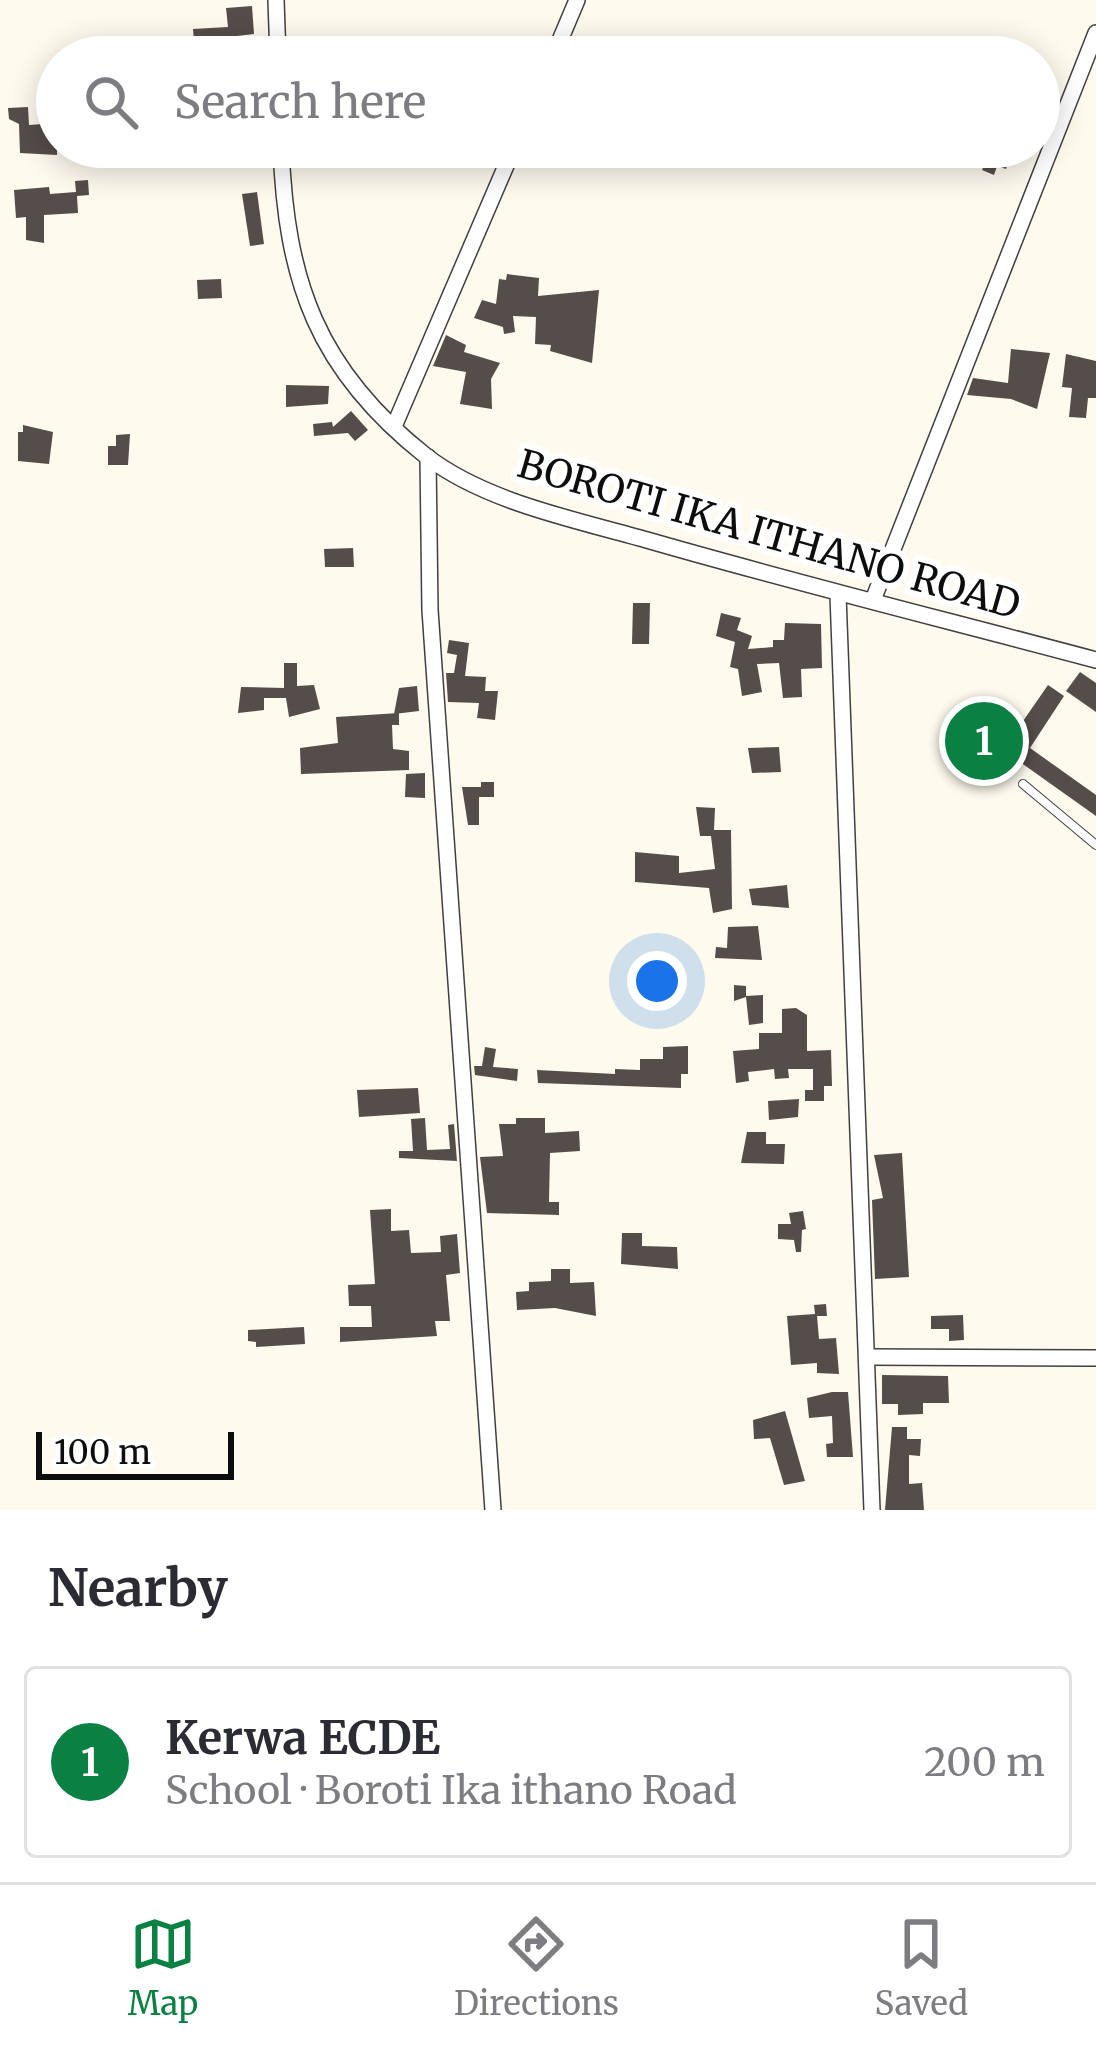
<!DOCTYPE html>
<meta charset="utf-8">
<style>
:root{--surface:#fff;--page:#f2f2f3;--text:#2b2b33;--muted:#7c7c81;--line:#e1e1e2;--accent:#0b8043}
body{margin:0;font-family:Merriweather,serif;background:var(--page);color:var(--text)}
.scale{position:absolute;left:36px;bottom:30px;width:198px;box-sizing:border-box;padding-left:12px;border:6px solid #0d0d0d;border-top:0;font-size:33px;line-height:42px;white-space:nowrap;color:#0d0d0d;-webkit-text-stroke:9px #fff;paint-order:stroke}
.you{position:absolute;left:657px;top:981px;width:42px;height:42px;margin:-30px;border:9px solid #fff;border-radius:50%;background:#1a73e8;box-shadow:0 0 0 18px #1a73e833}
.badge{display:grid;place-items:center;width:78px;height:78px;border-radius:50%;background:var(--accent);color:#fff;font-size:39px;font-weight:700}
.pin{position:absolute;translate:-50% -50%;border:6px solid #fff;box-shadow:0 3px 12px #0006}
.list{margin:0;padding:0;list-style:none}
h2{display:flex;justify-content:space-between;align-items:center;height:156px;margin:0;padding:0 48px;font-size:51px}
h2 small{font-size:39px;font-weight:400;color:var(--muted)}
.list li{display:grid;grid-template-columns:78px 1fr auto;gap:36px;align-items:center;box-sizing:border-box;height:192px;margin:0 24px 24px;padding:0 24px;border:3px solid var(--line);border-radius:12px}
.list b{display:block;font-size:45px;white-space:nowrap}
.list p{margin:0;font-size:39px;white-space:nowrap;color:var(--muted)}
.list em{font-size:39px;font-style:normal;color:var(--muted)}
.icon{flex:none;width:66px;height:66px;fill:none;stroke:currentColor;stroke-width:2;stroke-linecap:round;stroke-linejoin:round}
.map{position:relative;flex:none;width:1096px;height:1510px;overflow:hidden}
.search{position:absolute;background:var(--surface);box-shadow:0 6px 30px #0003;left:36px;right:36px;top:36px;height:132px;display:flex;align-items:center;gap:30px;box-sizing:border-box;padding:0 42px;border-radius:66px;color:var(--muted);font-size:45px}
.sheet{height:372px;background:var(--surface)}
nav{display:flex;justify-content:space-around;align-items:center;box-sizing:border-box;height:168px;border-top:3px solid var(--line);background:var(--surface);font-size:33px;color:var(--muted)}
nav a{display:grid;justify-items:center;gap:6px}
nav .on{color:var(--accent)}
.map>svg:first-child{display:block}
.building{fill:#554d4a}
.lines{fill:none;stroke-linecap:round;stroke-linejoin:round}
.service-casing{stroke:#404040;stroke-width:10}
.minor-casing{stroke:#404040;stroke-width:18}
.service{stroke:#fff;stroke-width:8}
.minor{stroke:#fff;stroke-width:15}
.labels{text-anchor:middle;stroke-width:12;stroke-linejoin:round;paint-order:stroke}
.street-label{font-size:39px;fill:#0d0d0d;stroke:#fff}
</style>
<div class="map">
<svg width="1096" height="1510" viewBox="0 0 1096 1510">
<rect width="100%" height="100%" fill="#fefaee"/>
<!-- building -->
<g class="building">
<path d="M252,6l2,28 -60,7 -1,-12 35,-2 -2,-19z"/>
<path d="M28,107l1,18 28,-2v32l-37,-2 -1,-29 -10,-5 -1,-11z"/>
<path d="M944,147h41l26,7 -5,15 -9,-3 -3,9 -12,-5 4,-9z"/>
<path d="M88,180l1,15 -12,1 1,17 -34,2v28l-18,-3v-23l-10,1 -2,-28 35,-3 1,7 26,-2 -1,-11z"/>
<path d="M257,192l7,52 -14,2 -8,-52z"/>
<path d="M507,274l32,4 -1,18 61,-6 -7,73 -42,-12 1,-6 -16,-1 1,-27 -23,-1 2,16 -11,2 -1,-7 -29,-9 8,-18 14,4 3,-25 7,1z"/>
<path d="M221,279l1,19 -24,1 -1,-19z"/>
<path d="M446,335l20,10 -2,7 36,11 -9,16 1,30 -32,-5 6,-32 -33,-6z"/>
<path d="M1011,349l39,4 -13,56 -26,-10 -44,-4 6,-17 35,5z"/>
<path d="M1066,354l30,7v37h-8l-2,20 -17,-1 3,-29 -10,-1z"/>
<path d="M286,385l43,1 -1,18 -42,3z"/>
<path d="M351,411l17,19 -13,11 -7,-8 -34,3 -1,-12 19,-2 1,5z"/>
<path d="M23,425l30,7 -4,32 -31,-3v-29h5z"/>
<path d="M130,434l-2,31h-20v-19h8v-11z"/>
<path d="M353,548l1,19h-29l-1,-18z"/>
<path d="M633,603h17l-1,41h-17z"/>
<path d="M721,613l20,5 -4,12 15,6 -4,13 25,-2v-7h11l1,-17 36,1 1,44 -21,1 1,28 -19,1 -4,-35 -22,1 5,28 -20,4 -4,-27 -8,-2 5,-25 -19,-6z"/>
<path d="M449,640l20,3 -4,33 21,1 -1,14h13l-3,29 -18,-2 2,-15 -31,-1 -2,-29h8l3,-18 -10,-2z"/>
<path d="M284,663h13v23l17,-1 6,24 -31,8 -3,-19h-22v12l-26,3 3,-26 43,1z"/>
<path d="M1080,672l16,11v29l-30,-21z"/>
<path d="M1048,685l16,11 -34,52 66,47v21l-76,-54 -7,10 -17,-12z"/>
<path d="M417,686l2,25 -25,3 5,-26z"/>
<path d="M399,713v12h-7l1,24 16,2v19l-108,4 -1,-26 38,-5 -2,-26z"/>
<path d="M779,747l2,25 -29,1 -4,-25z"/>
<path d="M425,773v25l-20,-1 1,-23z"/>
<path d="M481,782h13v15h-15v28h-11l-6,-38h19z"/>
<path d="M696,807l19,1 -1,22h17l1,79 -19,4 -4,-25 -74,-6v-30l44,4v17l36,-4 -4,-33h-11z"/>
<path d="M787,885l2,23 -37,-3 -3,-16z"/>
<path d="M758,926l4,34 -47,-2 1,-11 11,1 1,-21z"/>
<path d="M734,985l12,1v10l17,-1v28l-14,2 -3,-28 -12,4z"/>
<path d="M796,1008l11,7v36l24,-1 1,36h-8v15h-19v-11h8v-21h-25l1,9 -14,1 -1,-10 -26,3 1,9 -13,2 -3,-32 26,-2v-16h23v-24z"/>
<path d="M688,1046v28h-7v14l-143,-5 -1,-13 78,4v-5l25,1v-11h23v-12z"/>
<path d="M485,1047l11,2 -3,18 25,2 -1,12 -42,-6 -1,-9h8z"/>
<path d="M418,1088l2,25 -61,4 -2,-27z"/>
<path d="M799,1099l-1,18 -29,3 -1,-19z"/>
<path d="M425,1118l2,32 23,-1 -2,-24 6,-1 3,37 -58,-3v-7h14l-2,-32z"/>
<path d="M516,1118h29v15l34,-2 1,20 -30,2 -1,49h10v13l-72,-2 -7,-56 23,-1 -4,-32h17z"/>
<path d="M747,1132h19v12h19l-1,20 -43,-1z"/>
<path d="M902,1153l7,124 -34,2 -3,-79 11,-2 -9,-43z"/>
<path d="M391,1209v22l18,-1 2,23 30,-1 -1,-16 17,-2 3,39 -14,2 4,46h-15l2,15 -97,6v-15h32l-1,-21h-22l-1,-21 27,-1 -5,-74z"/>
<path d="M803,1211l3,18 -4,1 -1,22h-5l-2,-12 -16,-1v-15h13l-2,-11z"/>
<path d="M622,1233h20v13l35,1 1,22 -57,-5z"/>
<path d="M551,1269h19v14l24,-1 2,34 -41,-8 -38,2 -1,-18 13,-1v-9l22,-1z"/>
<path d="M826,1304l1,12h-10l2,23 17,-1 3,36 -22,-1v-10l-26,2 -4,-49 28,-2 -1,-9z"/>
<path d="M963,1315l1,25 -15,1v-12h-18v-13z"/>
<path d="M304,1327l1,17 -49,3v-5l-8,-1v-11z"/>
<path d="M882,1375l66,1 1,27h-26v11l-25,1v-11h-16z"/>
<path d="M832,1392h16l5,65h-26l-1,-13 7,-1 -1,-27 -23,2 -2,-20z"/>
<path d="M785,1411l20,70 -21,4 -14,-47 -16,1 -1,-19z"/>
<path d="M892,1427h15v12h14l-1,17 -11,-1v29l13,-1 2,27h-39z"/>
</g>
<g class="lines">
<!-- service casing -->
<g class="service-casing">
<path id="service" d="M1023,784l73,61"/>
</g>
<!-- minor casing -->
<g class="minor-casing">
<g id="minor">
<path d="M276,0l2,57"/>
<path d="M553,57l24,-57"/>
<path d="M281,147c5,134 36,223 145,309 59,46 151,64 221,84 149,43 299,80 449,120"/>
<path d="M395,424l119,-277"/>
<path d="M428,457l2,153 63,900"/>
<path d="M838,595l34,915"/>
<path d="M873,600l223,-567"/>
<path d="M868,1357l228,1"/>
</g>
</g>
<!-- service -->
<use href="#service" class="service"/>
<!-- minor -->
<use href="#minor" class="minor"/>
</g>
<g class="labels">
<!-- street labels -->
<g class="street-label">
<text transform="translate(769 534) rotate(16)" y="14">BOROTI IKA ITHANO ROAD</text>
</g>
</g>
</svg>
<div class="scale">100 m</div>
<div class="you"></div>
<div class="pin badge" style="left:984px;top:741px">1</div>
<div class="search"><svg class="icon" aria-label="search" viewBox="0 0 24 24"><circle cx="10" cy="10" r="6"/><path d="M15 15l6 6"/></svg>Search here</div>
</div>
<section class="sheet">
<h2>Nearby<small></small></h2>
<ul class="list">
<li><span class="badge">1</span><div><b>Kerwa ECDE</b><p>School · Boroti Ika ithano Road</p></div><em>200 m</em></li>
</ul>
</section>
<nav>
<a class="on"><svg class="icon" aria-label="map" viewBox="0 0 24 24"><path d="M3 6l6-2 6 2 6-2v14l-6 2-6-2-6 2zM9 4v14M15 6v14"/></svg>Map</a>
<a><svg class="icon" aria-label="directions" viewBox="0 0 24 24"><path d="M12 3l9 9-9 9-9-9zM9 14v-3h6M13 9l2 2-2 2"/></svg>Directions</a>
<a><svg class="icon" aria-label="saved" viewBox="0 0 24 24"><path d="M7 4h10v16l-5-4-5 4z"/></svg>Saved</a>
</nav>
